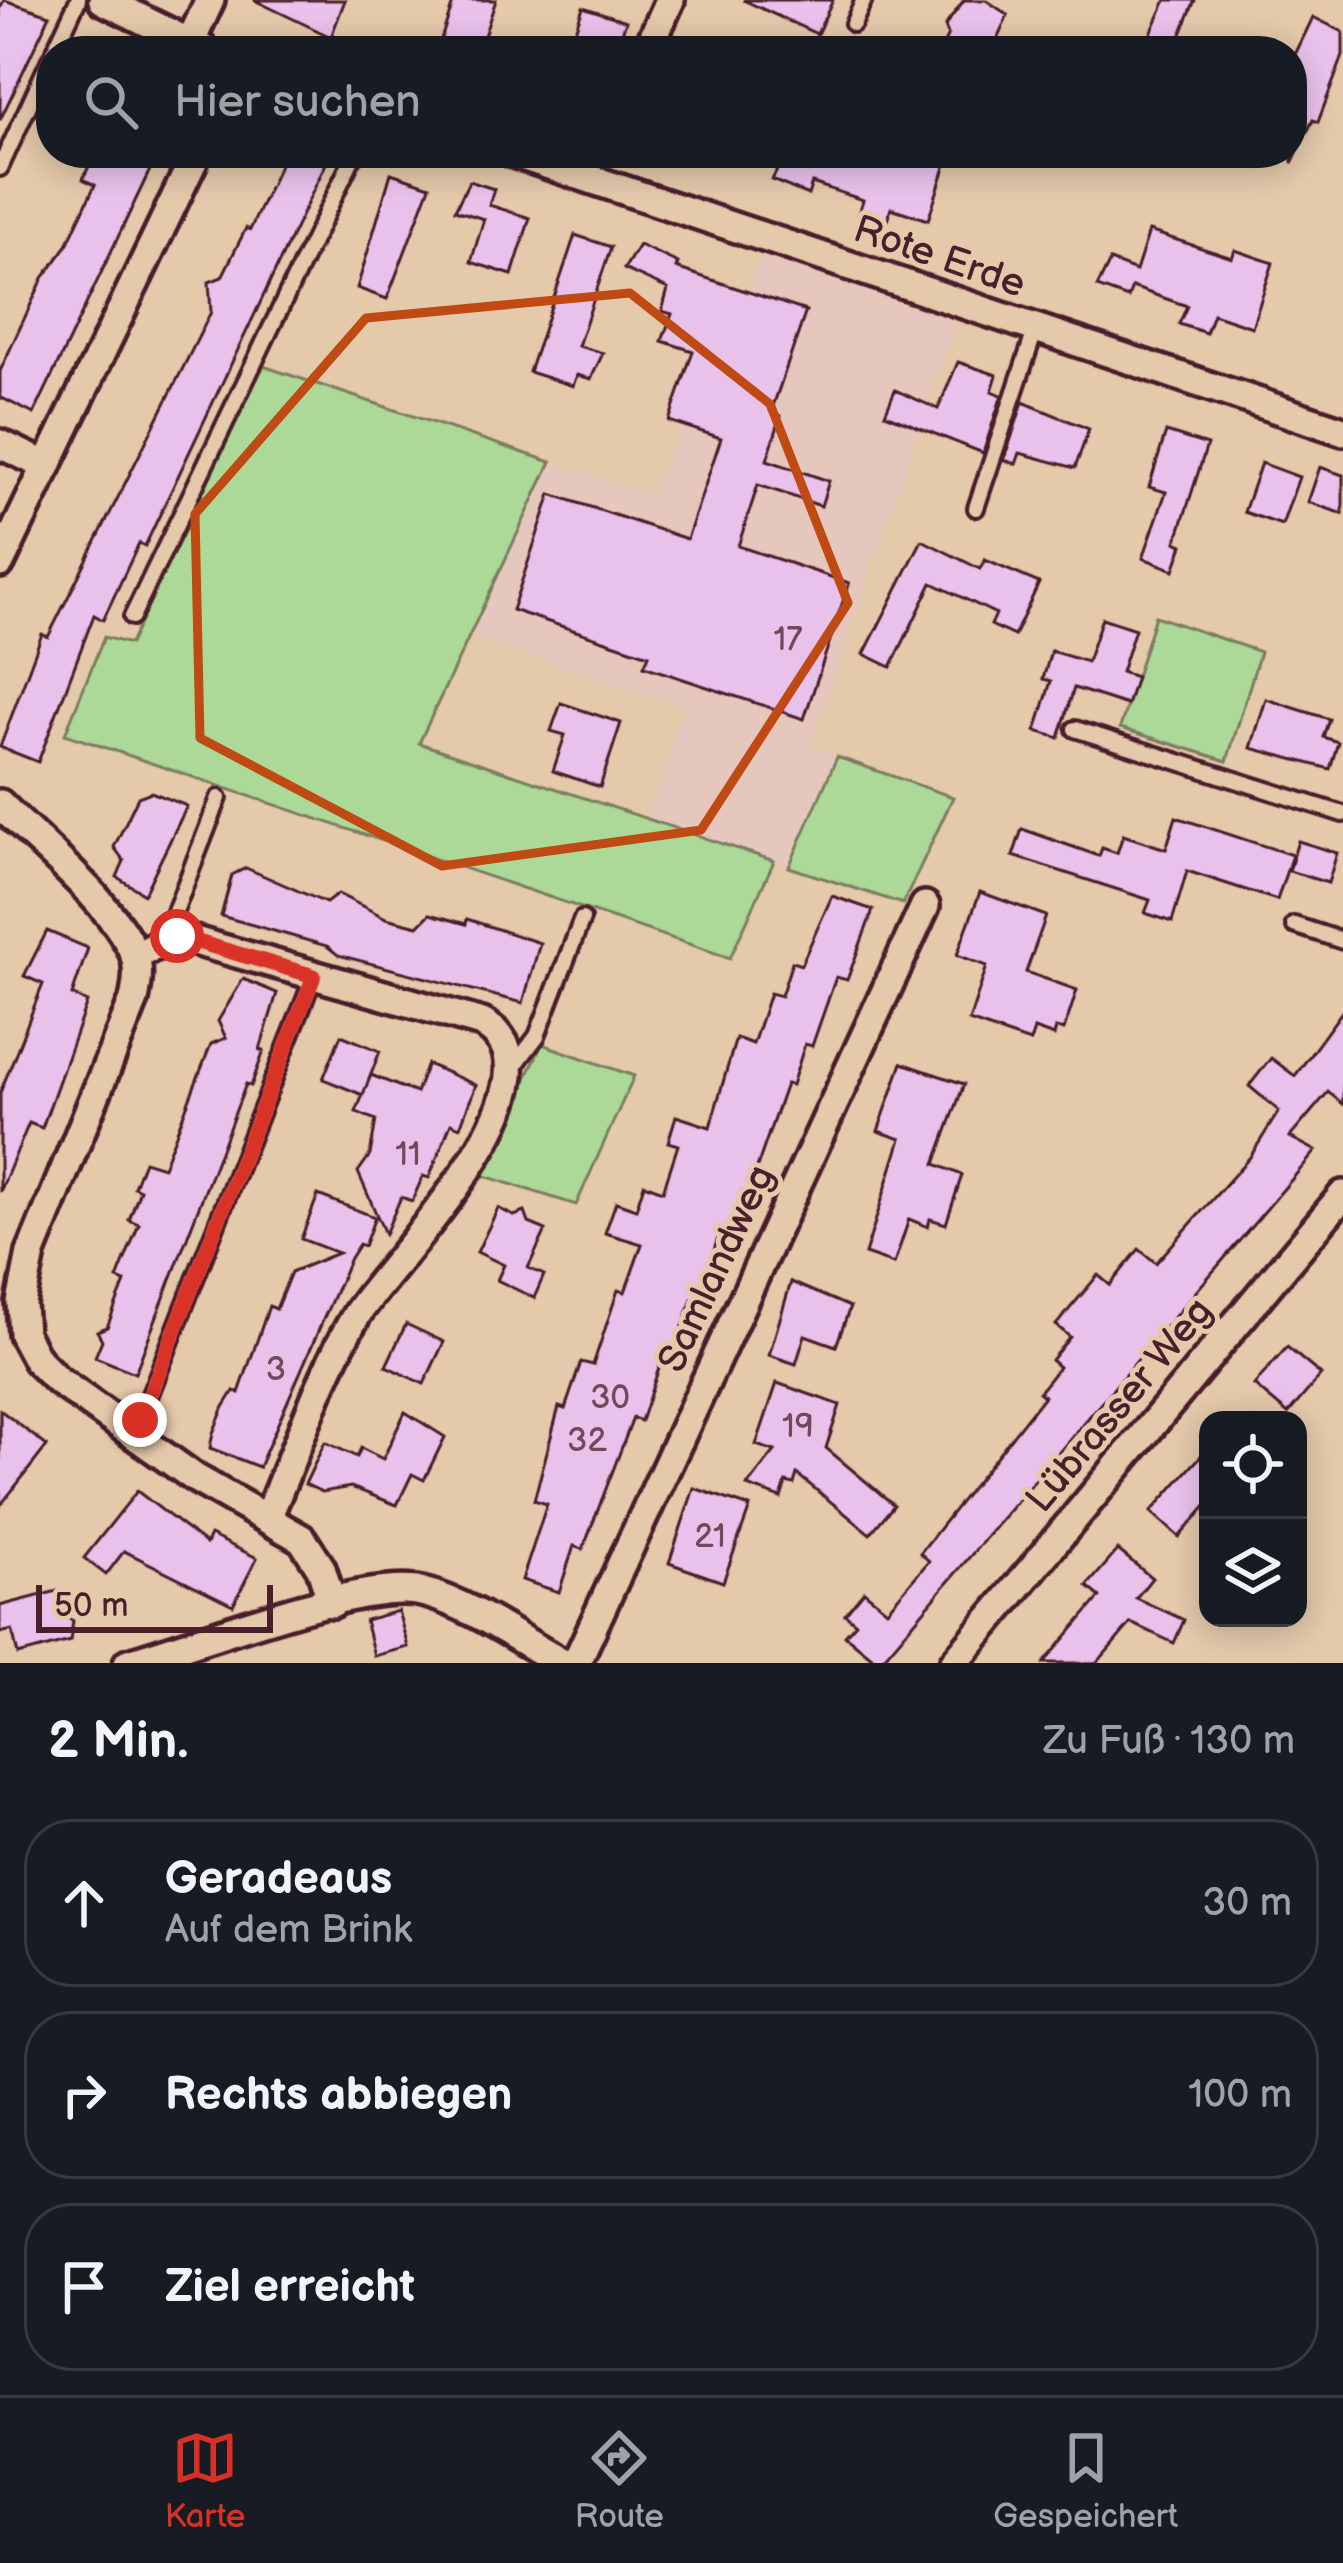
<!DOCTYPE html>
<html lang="de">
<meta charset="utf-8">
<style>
:root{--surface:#171b24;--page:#242831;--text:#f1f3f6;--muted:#9ea1a6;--line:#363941;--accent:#d93025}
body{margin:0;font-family:"Balsamiq Sans",sans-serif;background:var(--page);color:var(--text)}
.controls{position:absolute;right:36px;bottom:36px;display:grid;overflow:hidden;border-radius:24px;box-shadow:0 6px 30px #0003}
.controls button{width:108px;height:108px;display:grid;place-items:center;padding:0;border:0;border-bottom:3px solid var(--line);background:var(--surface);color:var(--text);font:60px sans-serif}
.scale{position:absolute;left:36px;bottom:30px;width:237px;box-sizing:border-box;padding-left:12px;border:6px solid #4a1f2b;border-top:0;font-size:33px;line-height:42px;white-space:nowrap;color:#4a1f2b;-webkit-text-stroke:9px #e4c9ab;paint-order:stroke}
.stop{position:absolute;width:36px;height:36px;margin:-27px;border:9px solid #d93025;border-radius:50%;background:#fff}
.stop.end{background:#d93025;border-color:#fff;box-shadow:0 3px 12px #0008}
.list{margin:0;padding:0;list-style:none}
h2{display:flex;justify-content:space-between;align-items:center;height:156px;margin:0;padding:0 48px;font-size:51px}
h2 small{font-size:39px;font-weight:400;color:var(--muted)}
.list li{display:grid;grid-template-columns:78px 1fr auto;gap:36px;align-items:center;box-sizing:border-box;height:168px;margin:0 24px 24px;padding:0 24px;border:3px solid var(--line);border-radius:48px}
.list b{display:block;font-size:45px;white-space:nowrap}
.list p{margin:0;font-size:39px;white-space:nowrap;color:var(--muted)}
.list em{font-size:39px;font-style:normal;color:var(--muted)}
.icon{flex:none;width:66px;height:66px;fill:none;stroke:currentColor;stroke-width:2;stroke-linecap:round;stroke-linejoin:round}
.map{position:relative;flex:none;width:1343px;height:1663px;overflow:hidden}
.search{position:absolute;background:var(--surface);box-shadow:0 6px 30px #0003;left:36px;right:36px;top:36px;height:132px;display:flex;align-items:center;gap:30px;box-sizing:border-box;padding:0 42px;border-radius:48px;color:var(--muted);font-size:45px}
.sheet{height:732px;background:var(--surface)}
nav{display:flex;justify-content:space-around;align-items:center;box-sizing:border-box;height:168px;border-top:3px solid var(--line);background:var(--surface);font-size:33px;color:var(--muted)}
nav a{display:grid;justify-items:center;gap:6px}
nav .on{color:var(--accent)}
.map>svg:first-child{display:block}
.built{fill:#e6c7be}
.green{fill:#acd997;stroke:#7b7c61;stroke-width:3}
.building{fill:#e9c2eb;stroke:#4a1f2b;stroke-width:3}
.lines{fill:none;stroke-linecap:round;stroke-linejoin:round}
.lane-casing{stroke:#4a1f2b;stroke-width:22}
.street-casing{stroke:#4a1f2b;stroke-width:36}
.lane{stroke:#e4c9ab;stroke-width:14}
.street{stroke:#e4c9ab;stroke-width:27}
.route{stroke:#d93025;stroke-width:15}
.marked{fill:none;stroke:#c04a14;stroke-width:9;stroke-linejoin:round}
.labels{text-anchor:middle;stroke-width:10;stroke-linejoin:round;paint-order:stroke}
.number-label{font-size:33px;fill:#72485b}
.street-label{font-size:39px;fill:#4a1f2b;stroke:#e4c9ab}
</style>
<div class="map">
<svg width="1343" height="1663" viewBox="0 0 1343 1663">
<rect width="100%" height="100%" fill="#e4c9ab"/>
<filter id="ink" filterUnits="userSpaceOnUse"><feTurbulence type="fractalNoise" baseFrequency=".00833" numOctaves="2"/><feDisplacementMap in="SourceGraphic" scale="24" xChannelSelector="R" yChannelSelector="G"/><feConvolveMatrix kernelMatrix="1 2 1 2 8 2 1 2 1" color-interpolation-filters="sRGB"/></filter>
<g filter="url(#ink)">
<!-- built -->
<path class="built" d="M764,253l192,64 -146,430 27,10 -48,110 -142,-47 37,-113 -215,-72 82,-173 98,32z"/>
<!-- green -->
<g class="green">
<path d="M263,366l288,96 -132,281 355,118 -44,97 -665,-224 39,-97 26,7z"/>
<path d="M1155,616l105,36 -33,109 -107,-33z"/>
<path d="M837,757l116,40 -50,107 -114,-37z"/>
<path d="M542,1044l92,32 -58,129 -94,-30z"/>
</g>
<!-- building -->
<g class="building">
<path d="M4,0l46,15 -50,105v-111z"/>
<path d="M254,0h91l-14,37z"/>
<path d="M454,0h42l-17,51h-42z"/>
<path d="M743,0h90l-16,34z"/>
<path d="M964,0h22l22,15 -16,36h-52l8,-16 -3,-9z"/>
<path d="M1166,0h29l-21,51h-31z"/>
<path d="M583,7l43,14 -10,30h-48z"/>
<path d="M1313,17l30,15v24l-25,66 -5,-2 -21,43v-102z"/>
<path d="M95,153h63l-124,261 -34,-17v-26l43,-93 23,-31 29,-62 -12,-6z"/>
<path d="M285,153h46l-186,393 -6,-3 -36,77 -9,-5 -56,147 -38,-15 42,-113 6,3 163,-325 -2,-30 13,-5 24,-49 4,2z"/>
<path d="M786,153h145l17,5 -20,62 -37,-12 -5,16 -28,-9 5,-15 -51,-17 -4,12 -36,-15z"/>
<path d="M391,173l39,13 -43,113 -30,-11z"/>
<path d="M469,181l25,8 -5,16 41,13 -18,57 -41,-13 13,-43 -29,-9z"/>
<path d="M1149,231l83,27 3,-8 38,13 -21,64 -39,-13 -7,19 -27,-9 8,-18 -55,-19 -4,11 -31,-11 13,-26 26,10z"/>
<path d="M575,235l36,12 -33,99 25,7 -12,26 -14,-4 -4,11 -44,-14z"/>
<path d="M639,245l39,18 -2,5 130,43 -35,101 10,4 -14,44 62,21 -8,25 -63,-21 -20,61 111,37 -45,136 -160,-53 5,-11 -137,-45 39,-116 136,45 34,-101 -52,-17 24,-70 -31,-10 10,-27 -10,-3 6,-22 -44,-20z"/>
<path d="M958,362l39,13 -5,16 10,4 -19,58 -98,-39 10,-24 43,19z"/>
<path d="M1023,402l66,27 -14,39 -55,-15 -4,11 -12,-4z"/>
<path d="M1166,432l41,13 -31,97 7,3 -9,25 -31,-12 23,-66 -17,-5z"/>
<path d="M1261,463l38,14 -17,48 -38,-13z"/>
<path d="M1320,467l23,8v39l-35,-12z"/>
<path d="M922,540l58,29 5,-9 54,23 -25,53 -23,-11 5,-11 -64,-31 -41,84 -27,-13z"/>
<path d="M1102,618l33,11 -14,43 15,5 -9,28 -53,-17 -15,50 -23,-7 15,-50 -8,-2 8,-28 36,11z"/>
<path d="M1266,699l63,20 -6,18 15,5 -8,27 -79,-21z"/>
<path d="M561,703l60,20 -21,64 -47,-16 12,-36 -14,-4z"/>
<path d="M151,792l36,14 -43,88 -27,-17 7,-16 -10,-14 24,-50z"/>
<path d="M1176,817l116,38 -15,45 -90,-29 -15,51 -27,-9 5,-13 -137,-44 9,-27 77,27 3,-8 15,5 6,-18 43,14z"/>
<path d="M1298,841l39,12 -9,30 -39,-12z"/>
<path d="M246,868l80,35 12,-9 48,24 32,8 12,-12 36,10 1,-5 73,24 -17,60 -185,-48 -11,-9 -106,-30 11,-41z"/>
<path d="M980,892l66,24 -20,56 51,18 -13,40 -8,-2 -2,8 -20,-7 -4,13 -61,-21 18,-55 -30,-11z"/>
<path d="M832,896l41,14 -26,70 -11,-3 -24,69 -7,-2 -13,41 -6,-1 -38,109 -6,-2 -16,49 -8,-2 -21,63 -5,-2 -21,63 -9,-3 -21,62 -8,-3 -50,131 -9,-3 -15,46 -37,-12 25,-76 -13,-4 25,-93 6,2 16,-47 12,3 25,-75 7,2 17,-48 -37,-11 11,-31 20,7 8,-25 19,7 15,-46 -10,-3 8,-26 34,11 26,-89 17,6 17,-51 11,3 11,-34 9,3z"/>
<path d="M47,931l41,17 -16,47 15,7 -45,126 -13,-5 -29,69v-99l43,-109 -19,-8z"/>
<path d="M243,979l34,14 -17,57 4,1 -13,35 -5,-2 -111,289 -40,-16 7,-17 -5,-9 10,-4 18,-45 -8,-3 22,-55 -10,-4 11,-30 -6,-3 10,-26 19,6 48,-123 15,-6 -8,-17z"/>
<path d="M1343,1010v94l-15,-12 -38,45 26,14 -437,512 -34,-28 11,-12 -11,-9 19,-23 23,19 42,-49 -9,-8 124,-157 -5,-4 20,-25 -8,-7 19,-23 -14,-12 42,-50 12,10 29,-36 17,14 94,-106 29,-46 -30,-25 22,-28 24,18z"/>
<path d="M341,1035l39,16 -17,44 -40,-16z"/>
<path d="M902,1063l62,21 -29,80 27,11 -16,49 -16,-5 -2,8 -19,-8 -15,45 -29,-10 36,-115 -23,-8z"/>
<path d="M427,1064l49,21 -16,42 -9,-4 -22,55 -6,-2 -11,25 -11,-4 -16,37 -27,-62 12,-17 6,-35 -20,-8 15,-37 45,18z"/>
<path d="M318,1195l57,22 -11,29 -5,-2 -9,14 -91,209 -49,-19 3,-15 11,-26 10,-16 5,2 30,-87 7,3 15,-37 47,-19 -37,-14z"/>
<path d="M498,1208l16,8 11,-4 4,11 17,7 -18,38 16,7 -10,23 -37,-18 7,-15 -27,-13z"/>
<path d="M791,1282l59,25 -14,39 -31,-11 -9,29 -27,-9z"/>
<path d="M406,1324l38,18 -20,42 -38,-18z"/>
<path d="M1287,1347l34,28 -33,39 -34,-29z"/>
<path d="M777,1383l63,22 -14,43 68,57 -24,29 -73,-60 -3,10 -8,-2 -5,16 -34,-12 28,-35 -19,-6z"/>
<path d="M0,1410l47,36 -47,60z"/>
<path d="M405,1412l40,25 -21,43 -12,-6 -15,31 -46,-18 -29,5 -17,-8 20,-42 32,15 4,-9 22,11z"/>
<path d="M1208,1448v56l-29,33 -28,-25z"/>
<path d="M694,1488l56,19 -27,75 -54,-19z"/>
<path d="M137,1491l69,53 4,-9 47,23 -24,47 -109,-54 -18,24 -22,-17z"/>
<path d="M1118,1550l34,28 -16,20 48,22 -10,23 -43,-20 -34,40h-53l56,-66 -13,-11z"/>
<path d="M57,1591l6,24 10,6 -3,20 -52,14 -6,-25 -12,3v-27z"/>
<path d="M398,1611l10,36 -34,9 -9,-36z"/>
</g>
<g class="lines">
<!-- lane casing -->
<g class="lane-casing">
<g id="lane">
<path d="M853,24l11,-24"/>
<path d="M54,51l24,-51"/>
<path d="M0,168l51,-111"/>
<path d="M976,508l60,-180"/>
<path d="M132,617l223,-464"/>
<path d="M1075,729l268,85"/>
<path d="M1294,925l49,16"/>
<path d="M165,937l54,-139"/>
<path d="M512,1069l25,-33 45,-117"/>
<path d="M134,1435l180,-459"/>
</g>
</g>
<!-- street casing -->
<g class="street-casing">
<g id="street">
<path d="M103,0l87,43"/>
<path d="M203,49l-13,-6 20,-43"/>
<path d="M647,51l23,-51"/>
<path d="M513,153l830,278"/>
<path d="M0,444l47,22"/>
<path d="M0,563l197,-410"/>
<path d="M0,804c39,40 112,99 134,149 6,15 3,32 0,47l-103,253 -10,50 2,31 14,26 20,20 138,98 107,61 19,29 11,35"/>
<path d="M135,955l42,-19 305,87c97,51 -92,239 -125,291 -37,61 -61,138 -90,204"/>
<path d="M128,1663c65,-18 235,-85 294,-71 47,11 97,48 140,71"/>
<path d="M576,1663l349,-757"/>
<path d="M954,1663l389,-468"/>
</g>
</g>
<!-- lane -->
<use href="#lane" class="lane"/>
<!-- street -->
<use href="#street" class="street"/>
</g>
</g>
<g class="lines" filter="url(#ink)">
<!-- route -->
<path class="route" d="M140,1420l174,-444 -137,-40"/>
</g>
<!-- marked area -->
<path class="marked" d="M630,293l140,111 78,199 -147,227 -259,36 -242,-128 -5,-224 171,-196z"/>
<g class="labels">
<!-- number labels -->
<g class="number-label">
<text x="788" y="650">17</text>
<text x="408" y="1165">11</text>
<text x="276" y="1380">3</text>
<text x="610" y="1408">30</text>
<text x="798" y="1437">19</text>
<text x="587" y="1451">32</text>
<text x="710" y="1547">21</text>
</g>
<!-- street labels -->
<g class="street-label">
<text transform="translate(940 255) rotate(19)" y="14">Rote Erde</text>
<text transform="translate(715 1268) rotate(-65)" y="14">Samlandweg</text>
<text transform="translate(1118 1404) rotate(-50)" y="14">Lübrasser Weg</text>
</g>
</g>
</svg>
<div class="controls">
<button><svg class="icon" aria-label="locate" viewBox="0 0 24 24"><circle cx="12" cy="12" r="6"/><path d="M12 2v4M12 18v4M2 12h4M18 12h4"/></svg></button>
<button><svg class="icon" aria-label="layers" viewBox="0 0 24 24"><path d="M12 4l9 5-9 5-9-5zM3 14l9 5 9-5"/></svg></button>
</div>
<div class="scale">50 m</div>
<div class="stop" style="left:177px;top:936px"></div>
<div class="stop end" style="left:140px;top:1420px"></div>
<div class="search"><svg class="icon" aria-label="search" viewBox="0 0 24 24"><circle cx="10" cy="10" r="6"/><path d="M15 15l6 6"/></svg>Hier suchen</div>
</div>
<section class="sheet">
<h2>2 Min.<small>Zu Fuß · 130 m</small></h2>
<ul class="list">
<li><svg class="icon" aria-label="ahead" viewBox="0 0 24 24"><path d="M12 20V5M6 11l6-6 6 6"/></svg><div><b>Geradeaus</b><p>Auf dem Brink</p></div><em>30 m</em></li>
<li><svg class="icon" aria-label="right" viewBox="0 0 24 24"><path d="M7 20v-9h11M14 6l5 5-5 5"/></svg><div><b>Rechts abbiegen</b></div><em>100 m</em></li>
<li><svg class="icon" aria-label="arrive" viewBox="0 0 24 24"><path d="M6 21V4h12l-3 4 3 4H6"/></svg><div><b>Ziel erreicht</b></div></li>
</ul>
</section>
<nav>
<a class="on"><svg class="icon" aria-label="map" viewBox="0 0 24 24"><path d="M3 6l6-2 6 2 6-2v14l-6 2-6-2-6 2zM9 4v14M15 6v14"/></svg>Karte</a>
<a><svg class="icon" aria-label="directions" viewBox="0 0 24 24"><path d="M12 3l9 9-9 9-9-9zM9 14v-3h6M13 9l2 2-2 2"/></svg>Route</a>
<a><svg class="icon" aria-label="saved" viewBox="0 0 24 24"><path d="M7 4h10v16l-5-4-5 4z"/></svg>Gespeichert</a>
</nav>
